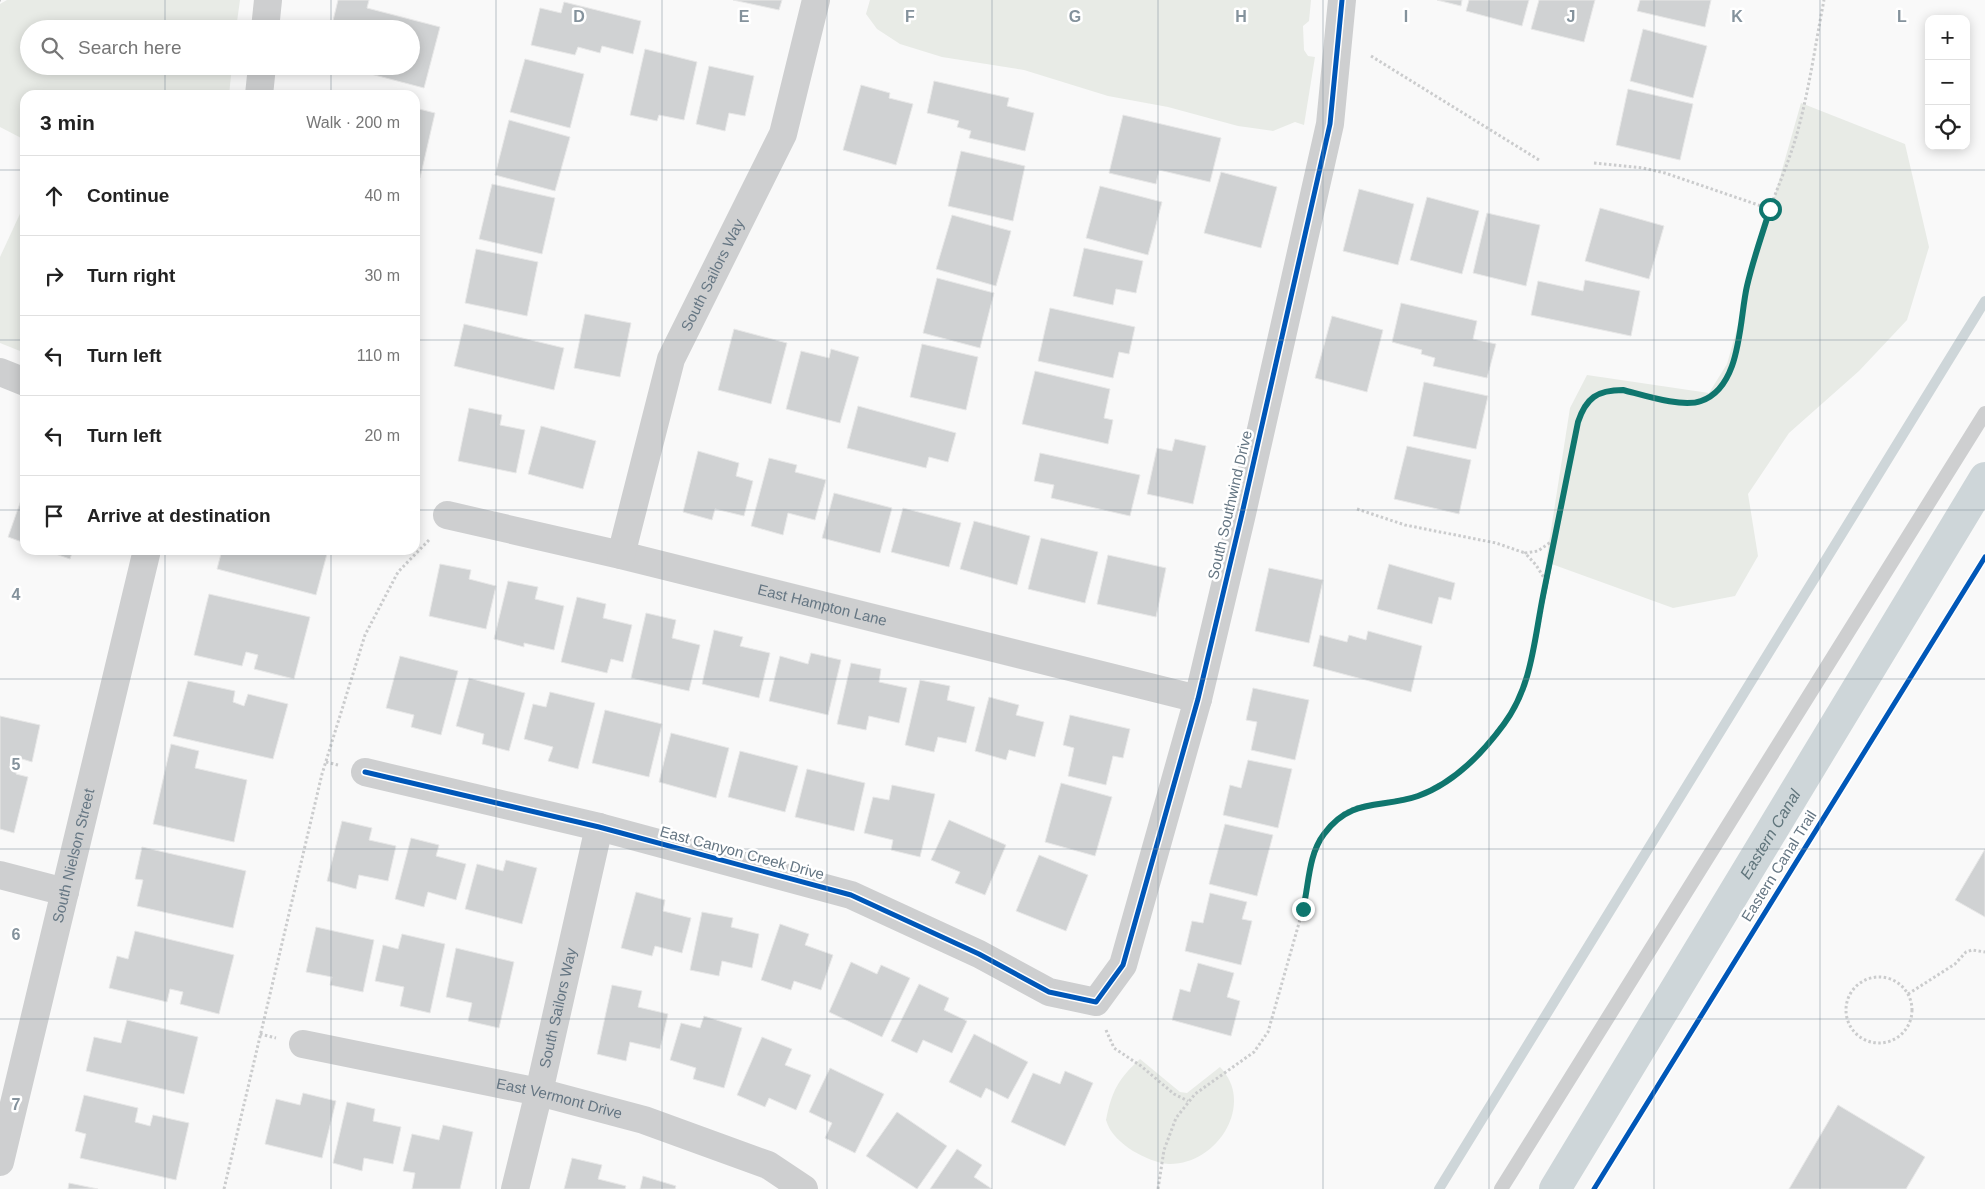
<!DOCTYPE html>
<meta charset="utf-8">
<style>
:root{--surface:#fff;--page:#f6f6f6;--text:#222;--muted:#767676;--line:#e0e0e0}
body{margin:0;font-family:Arial,sans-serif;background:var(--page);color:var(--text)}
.controls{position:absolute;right:15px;top:15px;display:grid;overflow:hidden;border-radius:10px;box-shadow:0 2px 12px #0003}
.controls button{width:45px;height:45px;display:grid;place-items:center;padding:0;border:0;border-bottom:1px solid var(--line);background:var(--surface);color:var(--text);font:25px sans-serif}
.stop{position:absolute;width:15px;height:15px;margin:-11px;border:4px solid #0f766e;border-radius:50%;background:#fff}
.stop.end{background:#0f766e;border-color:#fff;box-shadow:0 1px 5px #0008}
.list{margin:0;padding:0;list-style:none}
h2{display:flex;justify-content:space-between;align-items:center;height:65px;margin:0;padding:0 20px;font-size:21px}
h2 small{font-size:16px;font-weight:400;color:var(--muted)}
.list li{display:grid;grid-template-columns:32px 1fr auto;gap:15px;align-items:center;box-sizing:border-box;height:80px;padding:0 20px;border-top:1px solid var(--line)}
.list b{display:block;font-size:19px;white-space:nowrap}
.list em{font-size:16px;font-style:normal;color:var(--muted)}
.icon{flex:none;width:28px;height:28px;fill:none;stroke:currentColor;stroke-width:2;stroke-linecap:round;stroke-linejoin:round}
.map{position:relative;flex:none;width:1985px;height:1189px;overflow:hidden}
.search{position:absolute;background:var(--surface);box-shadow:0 2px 12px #0003;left:20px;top:20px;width:400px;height:55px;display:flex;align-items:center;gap:12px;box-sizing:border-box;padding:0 18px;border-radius:28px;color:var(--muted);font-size:19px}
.panel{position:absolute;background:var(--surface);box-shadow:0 2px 12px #0003;left:20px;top:90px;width:400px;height:465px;border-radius:15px}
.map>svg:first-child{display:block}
.green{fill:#e8ebe6}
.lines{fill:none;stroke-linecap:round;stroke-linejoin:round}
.stream{stroke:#ced6d9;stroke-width:10}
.canal{stroke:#ced6d9;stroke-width:32}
.building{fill:#d0d2d3;stroke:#e8e8e8}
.path{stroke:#cbcccd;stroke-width:3;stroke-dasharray:2.5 2.5;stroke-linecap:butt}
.service{stroke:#cecfd0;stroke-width:14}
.minor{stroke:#cecfd0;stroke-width:28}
.cycleway-casing{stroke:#fff;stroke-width:8}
.cycleway{stroke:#0057b8;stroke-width:5}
.route{stroke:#0f766e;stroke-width:6}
.grid{fill:none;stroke:#84929c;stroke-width:1;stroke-opacity:0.55}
.labels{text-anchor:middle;stroke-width:5;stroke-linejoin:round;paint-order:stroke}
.street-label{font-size:15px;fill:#657683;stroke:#fff}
.water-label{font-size:16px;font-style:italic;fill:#60757c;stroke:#fff}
.grid-label{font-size:16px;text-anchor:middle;font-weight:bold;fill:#84929c;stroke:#fff;stroke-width:5;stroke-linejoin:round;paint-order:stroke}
</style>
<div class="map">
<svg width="1985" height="1189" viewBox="0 0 1985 1189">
<rect width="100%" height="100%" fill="#f9f9f9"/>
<!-- green -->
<g class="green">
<path d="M7,0h233l-4,29h-207v37h203l-3,29h-204v45l-25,-13v-123z"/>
<path d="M870,0h441l-2,21 -6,5 1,24 4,6 7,1 -11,68 -9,-3 -22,9 -35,-5 -70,-19 -60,-11 -84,-26 -82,-13 -42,-13 -23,-15 -11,-15z"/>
<path d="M1801,103l104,41 24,103 -22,73 -48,51 -70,62 -41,61 10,62 -23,40 -62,12 -127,-46 24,-154 17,-33 122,18 18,-29z"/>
<path d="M25,203v150l-25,-10v-86z"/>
<path d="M1140,1059l40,33 7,1 33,-26c36,37 -3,98 -51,97 -13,-1 -25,-7 -36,-13 -12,-8 -23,-17 -27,-31 6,-29 12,-41 34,-61z"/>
</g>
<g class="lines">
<!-- stream -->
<path class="stream" d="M1439,1189l546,-888"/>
<!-- canal -->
<path class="canal" id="s1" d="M1555,1189l430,-711"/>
</g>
<!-- building -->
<g class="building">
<path d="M338,0h31l-2,8 73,19 -16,61 -76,-20v-2h63v-37h-80z"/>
<path d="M733,0h49l-3,10z"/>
<path d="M1437,0h25l-1,6z"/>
<path d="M1469,0h60l-7,26 -56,-15z"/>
<path d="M1539,0h56l-11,42 -53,-13z"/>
<path d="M1640,0h71l-6,27 -68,-16z"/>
<path d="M564,2l77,19 -8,33 -31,-8 -2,7 -22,-6 -3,8 -44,-10 9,-37 21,5z"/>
<path d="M1643,29l64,17 -14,52 -63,-17z"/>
<path d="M645,49l52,13 -13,58 -25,-5 -2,6 -27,-6z"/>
<path d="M525,59l59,15 -14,54 -60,-16z"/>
<path d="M709,66l45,10 -9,40 -16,-3 -4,18 -29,-7z"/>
<path d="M934,81l75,17 -2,8 27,7 -9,38 -56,-13 2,-7 -14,-4 2,-6 -32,-8z"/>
<path d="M861,85l29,8 -1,5 24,6 -17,61 -53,-15z"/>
<path d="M1628,89l65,15 -13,56 -64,-15z"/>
<path d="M415,108l20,5 -15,65 -5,-2z"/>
<path d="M1123,115l98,23 -11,44 -51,-12 -3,14 -47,-11z"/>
<path d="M509,120l61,17 -15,54 -60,-16z"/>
<path d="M961,151l64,15 -12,55 -65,-15z"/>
<path d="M1221,172l56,15 -16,61 -57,-15z"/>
<path d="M492,184l63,14 -13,56 -63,-15z"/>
<path d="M1100,186l62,16 -14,53 -62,-17z"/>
<path d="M1359,189l55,15 -16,61 -55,-14z"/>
<path d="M1427,197l52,14 -17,63 -52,-14z"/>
<path d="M1600,208l64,18 -15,53 -64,-18z"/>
<path d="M1487,213l53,12 -14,61 -53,-13z"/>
<path d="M952,215l59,16 -15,55 -60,-17z"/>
<path d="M1084,248l59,13 -7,32 -20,-4 -3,16 -40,-9z"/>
<path d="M476,249l62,13 -11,54 -62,-13z"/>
<path d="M937,278l57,15 -14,55 -57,-15z"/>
<path d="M1585,280l55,11 -9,45 -100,-21 7,-34 45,10z"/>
<path d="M1401,303l76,18 -4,18 23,5 -9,34 -54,-12 2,-8 -14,-4 1,-4 -30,-8z"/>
<path d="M1050,308l85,19 -6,27 -10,-2 -6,26 -75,-17z"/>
<path d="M585,314l46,9 -11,54 -46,-9z"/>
<path d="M1332,316l51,14 -16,62 -52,-14z"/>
<path d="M464,324l100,24 -10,42 -100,-24z"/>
<path d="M734,329l53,14 -16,61 -53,-14z"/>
<path d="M922,344l56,13 -12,53 -56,-13z"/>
<path d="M831,349l28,8 -19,66 -54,-14 15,-58 28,7z"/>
<path d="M1035,371l75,18 -6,29 9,2 -5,24 -86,-20z"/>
<path d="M1424,382l64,14 -12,53 -63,-13z"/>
<path d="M858,406l98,27 -8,29 -19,-5 -3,11 -79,-20z"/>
<path d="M469,408l33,7 -2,10 25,5 -9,43 -58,-12z"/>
<path d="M541,426l55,15 -13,48 -55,-15z"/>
<path d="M1175,439l31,7 -13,58 -46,-10 10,-46 15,3z"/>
<path d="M1407,446l64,14 -12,54 -65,-15z"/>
<path d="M698,451l41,12 -3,13 17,5 -9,35 -29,-7 -3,11 -29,-8z"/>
<path d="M1040,453l100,22 -10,41 -79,-18 3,-13 -20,-4z"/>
<path d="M769,458l28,7 -2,7 31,8 -11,40 -27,-7 -5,22 -32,-9z"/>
<path d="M25,489v54l-17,-6z"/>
<path d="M834,493l58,15 -12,45 -58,-15z"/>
<path d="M903,508l58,15 -12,44 -58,-15z"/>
<path d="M974,521l56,15 -13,49 -57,-16z"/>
<path d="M1041,538l57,14 -13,51 -57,-14z"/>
<path d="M44,550h29l-3,9z"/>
<path d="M222,550h106l-12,45 -99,-26z"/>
<path d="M1108,555l58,13 -10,49 -59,-13z"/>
<path d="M440,564l31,6 -2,9 27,7 -10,43 -57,-13z"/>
<path d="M1389,564l66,19 -4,17 -12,-3 -7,27 -55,-15z"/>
<path d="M1269,568l54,12 -14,63 -54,-12z"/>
<path d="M508,581l30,6 -3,12 29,7 -10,44 -30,-7v4l-30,-8z"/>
<path d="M209,594l101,23 -16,62 -40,-10 4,-14 -12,-3 -4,14 -48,-11z"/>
<path d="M577,597l29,7 -3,14 29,7 -9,37 -12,-3 -4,14 -46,-11z"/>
<path d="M646,613l30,7 -4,18 28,7 -11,46 -58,-13z"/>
<path d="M714,630l29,7 -3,9 30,7 -11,45 -57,-14z"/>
<path d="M1368,631l54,15 -11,46 -98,-26 7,-31 27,7 2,-7 17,5z"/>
<path d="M811,653l30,7 -13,55 -59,-14 11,-45 28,8z"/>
<path d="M400,656l58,15 -17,64 -30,-8 3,-12 -28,-7z"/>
<path d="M851,663l30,6 -2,13 28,6 -8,35 -30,-7 -3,14 -29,-6z"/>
<path d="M469,678l56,15 -16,58 -27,-7 2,-10 -28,-8z"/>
<path d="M920,680l30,6 -3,14 28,7 -9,36 -28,-6 -4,15 -29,-7z"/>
<path d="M188,681l47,10 -2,11 11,4 4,-12 40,10 -15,55 -100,-23z"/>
<path d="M1253,688l56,12 -14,60 -44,-10 6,-28 -11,-2z"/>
<path d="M550,692l45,11 -17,66 -30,-8 5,-14 -29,-8 9,-35 13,3z"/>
<path d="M989,697l30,8 -3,10 28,7 -9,35 -26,-7 -3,10 -31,-9z"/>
<path d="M605,710l57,14 -13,53 -57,-14z"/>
<path d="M1070,715l60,14 -7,29 -10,-2 -7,29 -38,-9 6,-28 -11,-3z"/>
<path d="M0,716l40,9 -8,37 -13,-4 -3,16 12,3 -14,56 -14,-4z"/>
<path d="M671,733l58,15 -13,50 -57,-16z"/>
<path d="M171,744l28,7 -4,17 52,12 -13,62 -81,-18z"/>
<path d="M740,751l58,15 -13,46 -57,-15z"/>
<path d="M1248,760l44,9 -14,59 -55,-13 7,-30 11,3z"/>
<path d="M807,769l58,14 -11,48 -59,-14z"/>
<path d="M1061,783l51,14 -17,59 -50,-14z"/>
<path d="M892,785l43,9 -15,63 -29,-7 2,-10 -29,-7 9,-36 16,3z"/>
<path d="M949,820l57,25 -21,50 -30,-12 5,-11 -29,-12z"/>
<path d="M342,821l30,7 -3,12 27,6 -8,35 -29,-6 -3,14 -29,-8z"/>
<path d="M1225,824l48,11 -16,61 -48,-12z"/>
<path d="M411,838l28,7 -3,11 30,8 -10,36 -28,-8 -4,15 -29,-8z"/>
<path d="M142,847l104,24 -13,57 -96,-22 6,-26 -8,-1z"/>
<path d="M1985,849v68l-30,-17z"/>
<path d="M1039,855l49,20 -22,56 -50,-20z"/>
<path d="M506,860l31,8 -15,56 -57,-15 12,-45 26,7z"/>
<path d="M636,892l29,8 -2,11 28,7 -9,35 -27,-7 -3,10 -31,-8z"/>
<path d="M1210,893l37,9 -5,17 10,2 -11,44 -56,-14 7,-30 11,2z"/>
<path d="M702,912l31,6 -2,9 28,7 -7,34 -30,-7 -3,15 -29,-6z"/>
<path d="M780,924l29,10 -4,11 28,10 -12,35 -27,-9 -3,9 -30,-10z"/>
<path d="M316,927l58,13 -11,52 -33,-7 2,-8 -26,-5z"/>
<path d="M135,931l99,24 -15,59 -39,-10 3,-12 -13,-3 -3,13 -58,-14 8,-32 11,3z"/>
<path d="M402,934l43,10 -15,69 -30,-7 4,-19 -29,-6 8,-36 15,4z"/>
<path d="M456,948l58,14 -15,66 -31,-7 4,-18 -26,-6z"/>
<path d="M851,962l26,12 4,-9 29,13 -28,59 -53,-25z"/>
<path d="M1198,963l36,10 -7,24 13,4 -9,35 -59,-16 8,-31 10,3z"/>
<path d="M919,984l30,14 -5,12 23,11 -15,32 -29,-13 -6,13 -26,-12z"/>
<path d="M612,985l30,6 -4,16 30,7 -8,35 -30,-7 -4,19 -29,-7z"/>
<path d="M704,1016l38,12 -18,60 -31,-9 3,-11 -26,-8 11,-37 19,5z"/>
<path d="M127,1020l71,17 -14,57 -98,-23 8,-34 27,6z"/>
<path d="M974,1034l54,28 -20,37 -22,-11 -5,10 -32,-16z"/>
<path d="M762,1037l30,12 -7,16 26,10 -15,35 -27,-12 -4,9 -28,-12z"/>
<path d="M830,1068l54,26 -29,59 -30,-15 7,-15 -23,-11z"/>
<path d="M1065,1071l28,12 -28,63 -54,-24 22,-49 27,11z"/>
<path d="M303,1093l33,8 -14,57 -57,-14 11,-45 24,6z"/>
<path d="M84,1095l54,13 -3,14 15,4 3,-11 36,8 -13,57 -96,-22 6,-24 -11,-3z"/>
<path d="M347,1102l28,7 -2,12 28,6 -8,37 -29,-6 -2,13 -29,-8z"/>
<path d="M1838,1105l87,52 -19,32h-117z"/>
<path d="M897,1112l50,34 -30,43 -51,-33z"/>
<path d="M443,1125l30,7 -13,57h-48l3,-16 -12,-2 9,-37 27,6z"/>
<path d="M957,1149l25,16 -8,12 18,12h-62z"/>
<path d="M572,1158l30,7 -4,14 28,7 -1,3h-61z"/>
<path d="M643,1176l33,10 -1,3h-35z"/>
<path d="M69,1183l29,6h-30z"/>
</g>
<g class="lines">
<!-- path -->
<g class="path">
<path d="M0,0h1"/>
<path d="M1371,56l168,104"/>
<path d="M1594,163l49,5 22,5 105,36"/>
<path d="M1357,509l48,16 91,18 29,10"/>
<path d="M1546,581l-10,-16 -11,-12 13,-2 17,-12"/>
<path d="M326,762l12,3"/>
<circle cx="1879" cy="1010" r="33"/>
<path d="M1908,994l47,-30 11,-12 6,-2 13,2"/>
<path d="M1106,1030l8,18 27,18 33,28 14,7"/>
<path d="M260,1034l16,4"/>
<path d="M224,1189l98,-415 43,-139 33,-63 32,-33"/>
<path d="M1158,1189l6,-39 12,-32 19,-24 59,-42 14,-20 35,-123 9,-47 11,-28 22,-22 11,-5 62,-11 38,-21 25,-23 37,-49 7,-16 11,-46 42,-219c8,-24 19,-32 45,-32 25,6 65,22 88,6 32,-22 27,-79 36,-112 7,-25 14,-51 23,-76 9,-24 19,-47 26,-71 13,-45 19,-91 28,-137"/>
<path d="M1594,1189l391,-632"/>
</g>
<!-- service -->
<path class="service" d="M1501,1189l484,-776"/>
<!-- minor -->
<g class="minor">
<path d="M265,29l3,-29"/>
<path d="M259,95l3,-29"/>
<path d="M0,372l25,10"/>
<path id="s2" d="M447,515l174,40 577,144"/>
<path id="s3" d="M621,555l50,-196 112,-225 33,-134"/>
<path d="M365,772l234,55 252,68 128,59 70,38 47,10 27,-37 75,-266 43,-181 89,-394 12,-124"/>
<path d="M0,875l65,17"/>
<path id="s4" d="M303,1044l236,48 105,28 124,45 36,24"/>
<path id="s5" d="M0,1162l147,-612"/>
<path id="s6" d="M515,1189l24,-97 60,-265"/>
</g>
<!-- cycleway casing -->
<g class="cycleway-casing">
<g id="cycleway">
<path d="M365,772l234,55 252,68 128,59 70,38 47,10 27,-37 75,-266 43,-181 89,-394 12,-124"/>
<path d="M1594,1189l391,-632"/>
</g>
</g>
<!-- cycleway -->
<use href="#cycleway" class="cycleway"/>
</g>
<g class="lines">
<!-- route -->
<path class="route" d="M1303,909c6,-24 5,-54 21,-75 27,-37 57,-25 94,-38 36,-13 64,-42 86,-72 28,-38 30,-83 39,-128 12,-58 23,-116 35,-174 8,-24 19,-32 45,-32 20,5 59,18 78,11 41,-14 38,-81 46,-115 6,-26 15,-51 23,-77"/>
</g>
<!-- grid -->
<path class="grid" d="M165,0v29M331,0v29M496,0v1189M662,0v1189M827,0v1189M992,0v1189M1158,0v1189M1323,0v1189M1489,0v1189M1654,0v1189M1820,0v1189M165,66v29M331,66v29M0,170h25M415,170h1570M0,340h25M415,340h1570M0,510h25M415,510h1570M165,550v639M331,550v639M0,679h1985M0,849h1985M0,1019h1985"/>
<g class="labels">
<!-- street labels -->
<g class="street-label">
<text dy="5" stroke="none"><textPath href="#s3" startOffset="296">South Sailors Way</textPath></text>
<text transform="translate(1230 505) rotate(-77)" y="5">South Southwind Drive</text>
<text dy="5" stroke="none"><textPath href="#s2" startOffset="386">East Hampton Lane</textPath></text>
<text transform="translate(742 853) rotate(15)" y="5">East Canyon Creek Drive</text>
<text dy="5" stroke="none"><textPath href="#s5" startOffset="315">South Nielson Street</textPath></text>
<text transform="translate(1779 866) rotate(-58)" y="5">Eastern Canal Trail</text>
<text dy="5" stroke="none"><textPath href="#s6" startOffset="186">South Sailors Way</textPath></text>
<text dy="5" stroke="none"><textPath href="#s4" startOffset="262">East Vermont Drive</textPath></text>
</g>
<!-- water labels -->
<g class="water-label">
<text dy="6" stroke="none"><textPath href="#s1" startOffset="415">Eastern Canal</textPath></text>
</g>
</g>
<g class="grid-label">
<text x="579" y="22">D</text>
<text x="744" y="22">E</text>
<text x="910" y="22">F</text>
<text x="1075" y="22">G</text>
<text x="1241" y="22">H</text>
<text x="1406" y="22">I</text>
<text x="1571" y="22">J</text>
<text x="1737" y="22">K</text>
<text x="1902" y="22">L</text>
<text x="16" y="600">4</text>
<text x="16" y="770">5</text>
<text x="16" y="940">6</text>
<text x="16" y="1110">7</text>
</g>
</svg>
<div class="controls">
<button>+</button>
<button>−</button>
<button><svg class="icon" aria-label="locate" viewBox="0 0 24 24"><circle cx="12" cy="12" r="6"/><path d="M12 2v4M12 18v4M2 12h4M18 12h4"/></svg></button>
</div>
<div class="stop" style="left:1770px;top:209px"></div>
<div class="stop end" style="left:1303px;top:909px"></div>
<div class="search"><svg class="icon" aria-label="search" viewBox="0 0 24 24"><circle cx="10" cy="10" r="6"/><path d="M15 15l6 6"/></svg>Search here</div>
<section class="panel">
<h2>3 min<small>Walk · 200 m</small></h2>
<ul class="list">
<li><svg class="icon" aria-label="ahead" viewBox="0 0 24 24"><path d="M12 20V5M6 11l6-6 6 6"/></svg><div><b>Continue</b></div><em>40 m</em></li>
<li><svg class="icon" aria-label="right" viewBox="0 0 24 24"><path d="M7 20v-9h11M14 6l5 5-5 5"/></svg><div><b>Turn right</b></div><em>30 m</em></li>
<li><svg class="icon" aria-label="left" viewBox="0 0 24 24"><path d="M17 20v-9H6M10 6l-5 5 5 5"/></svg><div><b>Turn left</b></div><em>110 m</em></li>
<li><svg class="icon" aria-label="left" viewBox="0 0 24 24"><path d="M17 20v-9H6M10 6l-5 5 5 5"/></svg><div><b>Turn left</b></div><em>20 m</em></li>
<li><svg class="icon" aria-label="arrive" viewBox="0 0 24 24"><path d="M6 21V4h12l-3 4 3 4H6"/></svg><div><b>Arrive at destination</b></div></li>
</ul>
</section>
</div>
